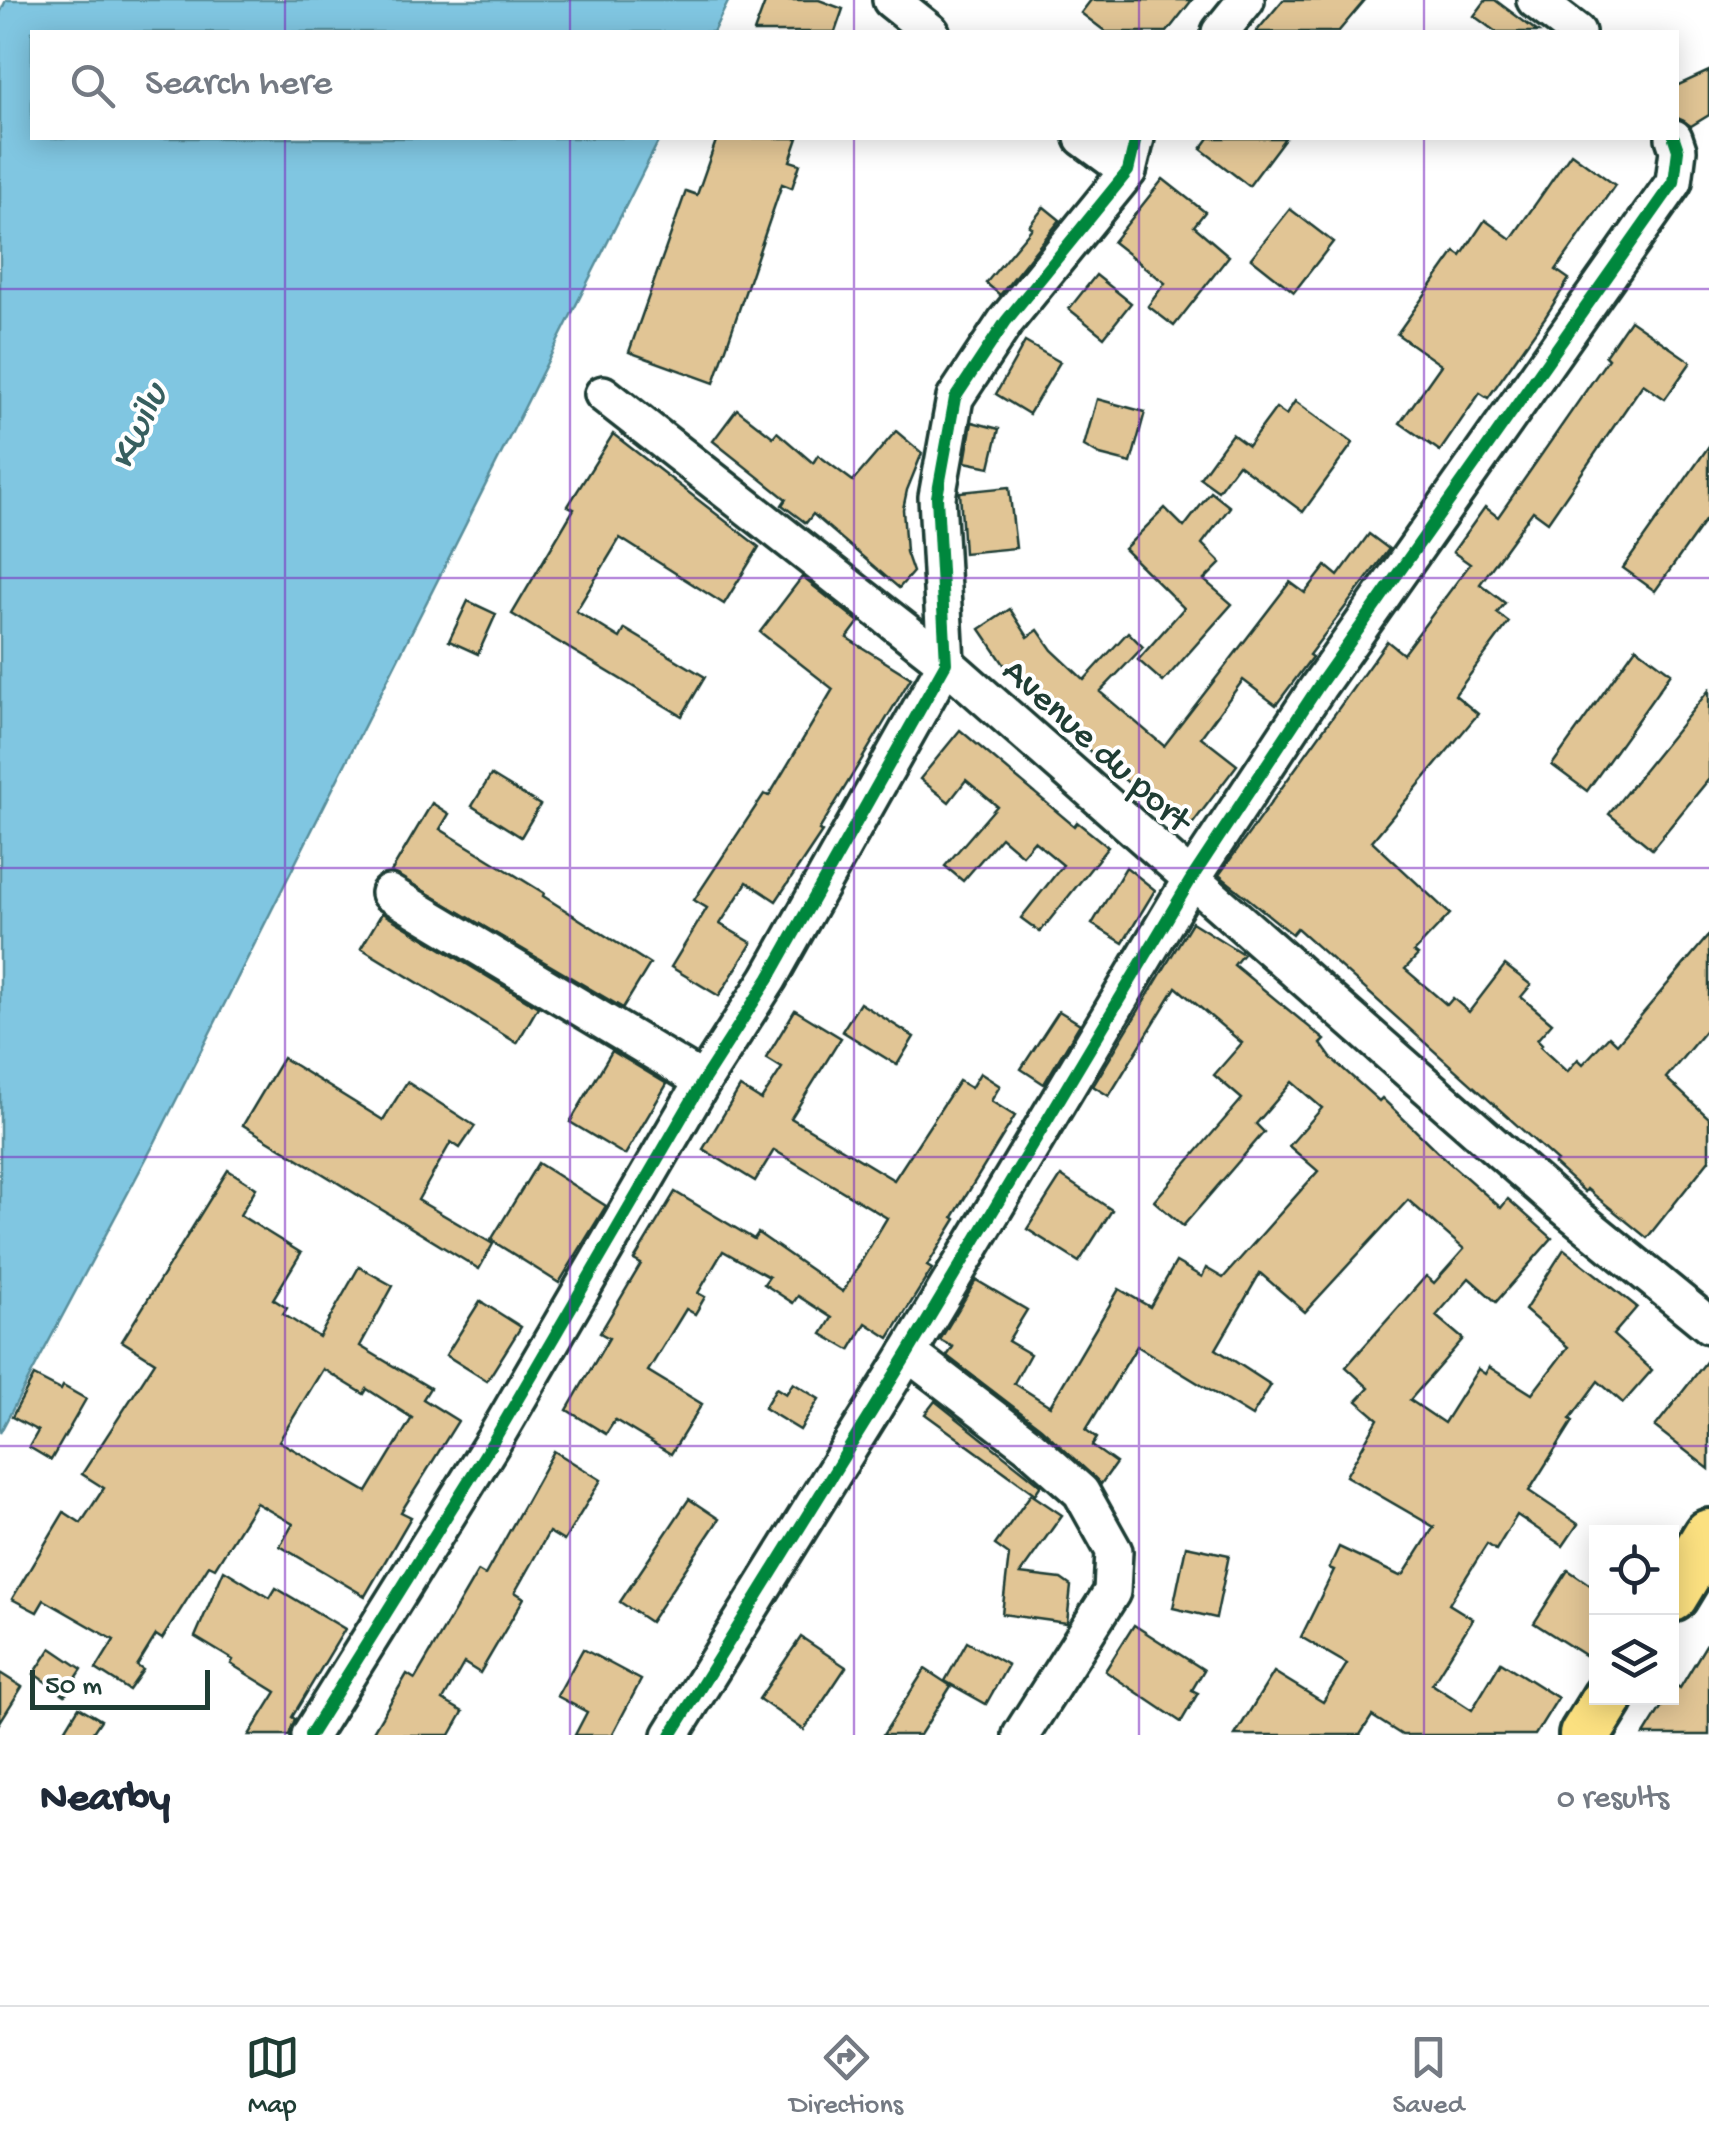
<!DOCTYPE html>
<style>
:root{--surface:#fff;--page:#f6f6f7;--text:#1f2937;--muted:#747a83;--line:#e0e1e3;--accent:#1f3d34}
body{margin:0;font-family:"Gochi Hand",sans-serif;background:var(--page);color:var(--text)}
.controls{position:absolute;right:30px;bottom:30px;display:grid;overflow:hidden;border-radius:0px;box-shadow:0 5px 25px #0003}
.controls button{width:90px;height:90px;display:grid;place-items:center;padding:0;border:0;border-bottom:2px solid var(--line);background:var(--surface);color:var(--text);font:50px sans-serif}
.scale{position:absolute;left:30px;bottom:25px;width:180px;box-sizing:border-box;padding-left:10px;border:5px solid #1f3d34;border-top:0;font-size:28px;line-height:35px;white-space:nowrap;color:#1f3d34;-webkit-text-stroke:8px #fff;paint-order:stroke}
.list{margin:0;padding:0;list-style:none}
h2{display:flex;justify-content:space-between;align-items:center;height:130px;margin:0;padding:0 40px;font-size:42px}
h2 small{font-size:32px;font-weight:400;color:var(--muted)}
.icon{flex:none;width:55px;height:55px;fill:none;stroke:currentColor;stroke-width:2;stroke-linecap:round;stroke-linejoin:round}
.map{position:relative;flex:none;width:1709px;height:1735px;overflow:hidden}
.search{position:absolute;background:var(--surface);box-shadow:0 5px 25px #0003;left:30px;right:30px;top:30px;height:110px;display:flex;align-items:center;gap:25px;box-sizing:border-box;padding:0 35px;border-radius:0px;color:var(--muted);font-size:38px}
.sheet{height:270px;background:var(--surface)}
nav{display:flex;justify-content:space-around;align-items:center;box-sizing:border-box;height:140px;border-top:2px solid var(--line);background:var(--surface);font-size:28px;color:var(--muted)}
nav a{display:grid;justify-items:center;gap:5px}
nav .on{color:var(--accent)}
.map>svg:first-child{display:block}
.water{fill:#80c6e1;stroke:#598f9c;stroke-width:2.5}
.building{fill:#e1c595;stroke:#1f3d34;stroke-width:2.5;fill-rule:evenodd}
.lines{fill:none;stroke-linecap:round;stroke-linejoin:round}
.minor-casing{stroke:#1f3d34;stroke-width:42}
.highway-casing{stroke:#1f3d34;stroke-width:58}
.minor{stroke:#fff;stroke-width:35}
.highway{stroke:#fbe080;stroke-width:50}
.cycleway-casing{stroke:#fff;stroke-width:19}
.cycleway{stroke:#00873e;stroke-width:12}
.grid{fill:none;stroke:#7b2cbf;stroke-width:2.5;stroke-opacity:0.55}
.labels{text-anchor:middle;stroke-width:8;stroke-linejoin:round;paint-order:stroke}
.street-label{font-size:38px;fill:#1f3d34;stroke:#fff}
.water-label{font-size:40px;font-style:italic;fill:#375f5f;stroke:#fff}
</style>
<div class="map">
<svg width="1709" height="1735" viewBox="0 0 1709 1735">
<rect width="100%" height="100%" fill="#fff"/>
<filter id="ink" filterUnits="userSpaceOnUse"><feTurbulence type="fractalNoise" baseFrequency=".01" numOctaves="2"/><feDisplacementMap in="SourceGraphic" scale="20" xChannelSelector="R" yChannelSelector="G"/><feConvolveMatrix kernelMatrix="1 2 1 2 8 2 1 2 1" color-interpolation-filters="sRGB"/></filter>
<g filter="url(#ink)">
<!-- water -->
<path class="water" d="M6,0h723l-16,32h-681v106h628l-505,1004 -155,291v-1420z"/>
<!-- building -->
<g class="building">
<path d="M766,0h53l24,9 -8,23h-81z"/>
<path d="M1091,0h101l-25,32h-61l-25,-19z"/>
<path d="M1283,0h82l-27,32h-82z"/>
<path d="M1486,0h9l43,32h-42l-22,-16z"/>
<path d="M1709,71v44l-18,11 -15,-9v-31z"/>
<path d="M717,138h81l-8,23 10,3 -8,24 -10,-4 -68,199 -85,-31 57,-161 11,4z"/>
<path d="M1209,138h76l-36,48 -48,-37z"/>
<path d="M1571,153l44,32 -59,85 13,9 -23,37 -58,82 -8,-5 -40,58 -40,-28 41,-58 -44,-31 58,-82 6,4 24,-36 26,19z"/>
<path d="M1163,179l42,33 -11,14 35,30 -55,70 -26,-20 17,-23 -52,-41z"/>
<path d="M1044,207l16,13 -60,75 -14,-12 46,-55 -3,-2z"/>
<path d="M1290,209l43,33 -39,50 -43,-34z"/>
<path d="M1096,275l35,28 -27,34 -35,-28z"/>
<path d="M1630,320l61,42 -26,37 -22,-15 -95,138 -15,-11 -53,73 25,19 -8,10 12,9 -54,73 23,19 -106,127 78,73 -36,38 4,3 -13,14 42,36 6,-7 16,14 36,-47 26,20 -10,12 31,26 -15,17 5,5 -2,2 27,25 11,-13 5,5 26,-28 8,8 92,-109v91l-43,52 43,40v42l-62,78 -60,-49 -2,3 -31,-28 3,-3 -260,-233 -5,6 -73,-59 168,-234 16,13 67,-90 -17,-12 32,-45 13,10 110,-158 -3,-3z"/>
<path d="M1025,342l35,20 -31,52 -33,-20z"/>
<path d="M1097,399l48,13 -14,51 -31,-8 -16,-9z"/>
<path d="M1295,401l58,42 -50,69 -65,-48 -20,27 -18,-13 32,-44 16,12 28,-38 10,7z"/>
<path d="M737,409l36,28 4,-5 36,31 5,-8 35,26 43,-50 26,22 -15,37 -4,19 3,43 7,20 -14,16 -86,-74 -7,9 -24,-18 4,-6 -73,-58z"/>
<path d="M972,422l27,7 -9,38 -25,-5z"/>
<path d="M613,434l146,113 -35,57 -104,-66 -44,73 44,27 5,-9 80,48 -23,39 -170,-102 62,-105 -6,-3z"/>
<path d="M1709,446v69l-54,76 -32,-23z"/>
<path d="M1009,487l7,61 -52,5 -4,-61z"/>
<path d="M1211,492l19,15 -28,37 19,19 -17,17 28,24 -69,78 -25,-22 46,-52 -60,-59 41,-41 19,19z"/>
<path d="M1369,534l20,15 -80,106 3,2 -36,48 -33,-25 -42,57 36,28 -50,66 -113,-93 -58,-56 -36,-53 30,-20 18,28 10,-7 14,20 32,30 44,-48 15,15 -43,45 64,54 126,-164 15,11 21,-27 12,10z"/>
<path d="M802,577l57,45 -12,16 64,40 -92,152 3,2 -46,69 -29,-19 -27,42 32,19 -33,53 -48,-29 36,-59 -13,-8 70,-106 5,2 64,-107 -73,-57z"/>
<path d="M468,601l28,13 -18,40 -29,-13z"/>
<path d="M1636,647l35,26 -84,118 -35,-26z"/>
<path d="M1709,690v89l-57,70 -43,-35z"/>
<path d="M960,730l114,96 3,-4 31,25 -68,85 -19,-14 42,-53 -29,-24 -12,14 -21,-18 -38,44 -18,-15 52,-60 -31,-26 -17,22 -29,-23z"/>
<path d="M491,775l49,30 -19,32 -49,-31z"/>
<path d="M432,803l17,11 -9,15 104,64 -1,3 107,68 -27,44 -232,-136z"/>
<path d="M1126,867l29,23 -32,53 -31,-19z"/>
<path d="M382,913l156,94 -21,36 -156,-95z"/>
<path d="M1192,922l51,32 -9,11 91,75 -4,4 10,14 48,43 3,-3 63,61 56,49 7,-9 44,39 -56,64 -27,-24 -33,38 27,23 -53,61 34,23 34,-54 7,5 4,-7 43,27 36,-47 -43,-37 39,-61 73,58 -24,28 39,35 -29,33 -25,-22 -28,38 3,2 -44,70 49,33 -15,22 -46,-31 -21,35 -9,-6 -38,60 24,15 -41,65 40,26 29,-48 57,36 -23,37h-133l-30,-19 -12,19h-125l39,-63 49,30 24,-38 -46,-27 33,-67 -5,-2 10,-21 61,29 4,-2 30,-47 -88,-51 32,-57 -21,-18 12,-13 -23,-21 80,-91 8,7 30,-34 -56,-49 -103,112 -45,-39 -44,76 55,36 -19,31 -115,-70 -51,84 11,8 -5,8 24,17 -15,21 -60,-56 -94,-72 6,-9 -13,-7 36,-60 51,30 -19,31 22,13 -16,29 36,23 69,-117 31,18 26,-45 26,15 4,-9 17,10 95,-107 -29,-25 33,-38 -30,-26 -36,42 8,8 -81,94 -29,-25 88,-102 -28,-24 28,-32 -66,-56 -67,109 -16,-10z"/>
<path d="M860,1003l54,34 -17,28 -55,-34z"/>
<path d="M795,1010l46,28 -50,80 103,62 65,-99 12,7 9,-15 20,13 -9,15 24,15 -62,101 3,2 -29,47 5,3 -43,69 -23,-15 -16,27 -28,-16 10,-16 -34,-22 -5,7 -29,-19 5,-7 -46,-26 -25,42 7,4 -10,17 -9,-5 -38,62 54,33 -31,50 -56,-34 -9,14 -39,-24 42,-72 -9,-5 41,-69 -7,-4 41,-68 79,47 4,-6 85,59 44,-74 -113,-68 -19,31 -52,-32 37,-62 21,13 21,-32 -16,-10z"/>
<path d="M1059,1011l21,13 -36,60 -23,-15z"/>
<path d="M612,1051l55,33 -42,71 -55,-33z"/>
<path d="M283,1058l100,62 24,-38 68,44 -15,22 -9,-6 -33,58 75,44 -14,25 -236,-144z"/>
<path d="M538,1163l68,43 -47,77 -68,-43z"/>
<path d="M228,1170l28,18 -16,27 61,38 -28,46 14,9 -4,6 36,23 40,-70 34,19 -33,60 70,42 -7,11 35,22 -57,91 10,5 -46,79 -85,-50 13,-22 -37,-21 -41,65 -6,-3 -47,74 -6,-4 -19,31 6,4 -14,20 -33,-21 18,-29 -70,-40 -7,12 -25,-13 52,-87 17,11 23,-35 -22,-14 73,-112 -33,-21zM323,1369l41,25 3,-5 45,29 -45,74 -88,-51z"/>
<path d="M1061,1176l51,34 -33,52 -52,-33z"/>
<path d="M480,1301l41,26 -34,54 -41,-26z"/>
<path d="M1709,1358v111l-54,-42z"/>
<path d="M34,1376l27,14 2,-4 23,13 -35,61 -22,-13 9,-16 -26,-14z"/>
<path d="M793,1383l26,16 -19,31 -36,-22 12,-20 10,6z"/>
<path d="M935,1401l106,84 -6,9 -110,-80z"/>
<path d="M554,1451l47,29 -37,61 -15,-9 -34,60 9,6 -44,75 -16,-10 -21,37 20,12 -13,23h-79l36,-61 8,5 63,-108 7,4z"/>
<path d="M1031,1494l31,21 -42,59 41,5 10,7 -4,37 -65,-9 7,-59 -14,-10z"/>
<path d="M689,1499l30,20 -69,103 -30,-20z"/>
<path d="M1186,1546l43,9 -13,63 -43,-10z"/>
<path d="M224,1570l46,28 6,-10 69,41 -53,88 3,2 -6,16h-40l27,-43 -45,-28 2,-4 -38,-23z"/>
<path d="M1568,1570l28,19v58l-7,11 -55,-35z"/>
<path d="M1134,1625l70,45 -12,20 6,3 -17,29 -76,-51z"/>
<path d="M801,1637l45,30 -42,63 -45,-31z"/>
<path d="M1709,1640v95h-65l23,-37h5l2,-14 6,4z"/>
<path d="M967,1642l41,23 -22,39 -41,-23z"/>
<path d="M51,1648l31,21 -17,26 -31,-21z"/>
<path d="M583,1649l58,31 -29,55h-37l12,-23 -30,-16z"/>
<path d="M925,1669l26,17 -31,49h-37z"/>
<path d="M0,1673l22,14 -22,35z"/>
<path d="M79,1707l22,13 -10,15h-29z"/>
</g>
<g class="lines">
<!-- minor casing -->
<g class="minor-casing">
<g id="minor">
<path d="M891,0l40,32"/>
<path d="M1535,0l42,32"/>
<path d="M1220,32l26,-32"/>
<path d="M1083,138l45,33"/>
<path d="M603,394l343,269 610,537 153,125"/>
<path d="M389,893l314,188"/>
<path d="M908,1353l119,91 54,48 33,59 -2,41 -91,143"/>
<path d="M310,1735l184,-295 209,-359 66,-103 177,-315 -9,-166 18,-99 51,-77 122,-150 8,-33"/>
<path d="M671,1735l237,-382 282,-472 128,-194 356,-505 4,-32 -4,-12"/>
</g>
</g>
<!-- highway casing -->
<g class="highway-casing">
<g id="highway">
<path d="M1672,1596l37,-61"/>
<path d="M1585,1735l23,-37"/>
</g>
</g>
<!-- minor -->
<use href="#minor" class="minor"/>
<!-- highway -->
<use href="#highway" class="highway"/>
<!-- cycleway casing -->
<g class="cycleway-casing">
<g id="cycleway">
<path d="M310,1735l184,-295 209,-359 66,-103 177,-315 -9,-166 18,-99 51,-77 122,-150 8,-33"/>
<path d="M671,1735l237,-382 282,-472 128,-194 356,-505 4,-32 -4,-12"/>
</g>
</g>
<!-- cycleway -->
<use href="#cycleway" class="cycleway"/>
</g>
</g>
<!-- grid -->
<path class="grid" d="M285,0v32M570,0v32M854,0v32M1139,0v32M1424,0v32M285,138v1597M570,138v1597M854,138v1597M1139,138v1597M1424,138v1597M0,289h1709M0,578h1709M0,868h1709M0,1157h1709M0,1446h1709"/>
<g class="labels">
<!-- street labels -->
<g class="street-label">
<text transform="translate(1099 743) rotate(42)" y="13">Avenue du port</text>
</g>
<!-- water labels -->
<g class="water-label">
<text transform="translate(135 425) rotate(-65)" y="14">Kwilu</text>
</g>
</g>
</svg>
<div class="controls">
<button><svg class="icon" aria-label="locate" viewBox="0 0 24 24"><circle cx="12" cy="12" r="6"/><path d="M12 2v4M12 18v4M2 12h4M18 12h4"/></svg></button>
<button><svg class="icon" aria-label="layers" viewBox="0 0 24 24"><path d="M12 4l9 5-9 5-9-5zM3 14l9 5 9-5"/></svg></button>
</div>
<div class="scale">50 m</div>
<div class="search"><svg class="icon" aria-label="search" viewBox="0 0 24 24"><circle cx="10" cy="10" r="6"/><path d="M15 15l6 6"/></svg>Search here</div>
</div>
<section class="sheet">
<h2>Nearby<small>0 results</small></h2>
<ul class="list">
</ul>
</section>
<nav>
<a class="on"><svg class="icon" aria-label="map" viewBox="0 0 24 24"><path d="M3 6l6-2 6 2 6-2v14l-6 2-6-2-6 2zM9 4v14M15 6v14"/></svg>Map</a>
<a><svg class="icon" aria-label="directions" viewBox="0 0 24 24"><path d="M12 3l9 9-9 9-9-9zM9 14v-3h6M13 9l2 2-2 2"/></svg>Directions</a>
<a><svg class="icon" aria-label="saved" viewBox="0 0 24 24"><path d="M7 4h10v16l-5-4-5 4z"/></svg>Saved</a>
</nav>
